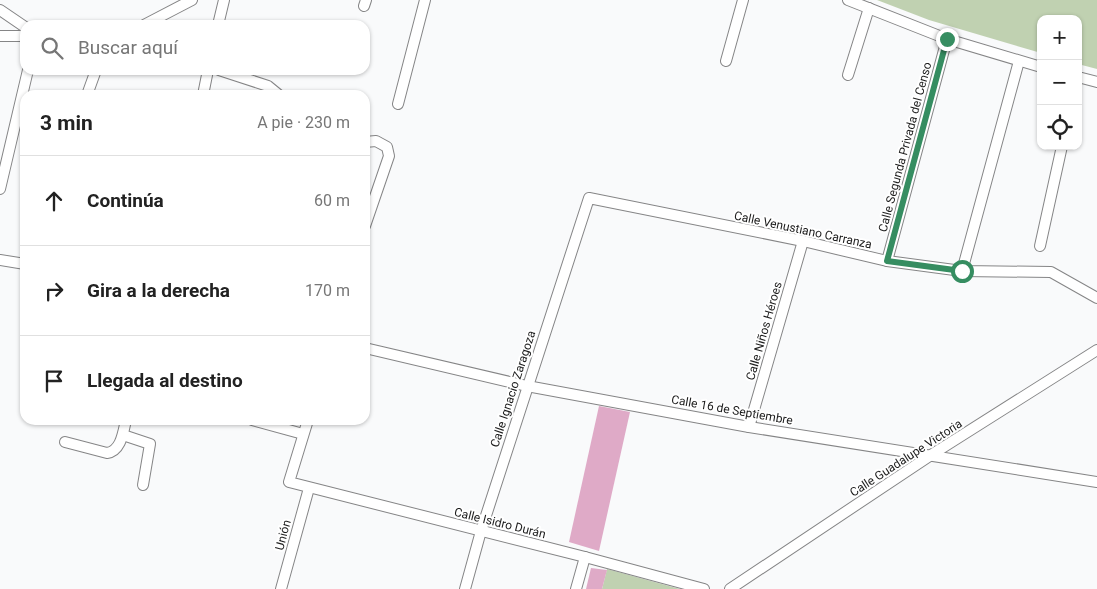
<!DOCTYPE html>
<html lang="es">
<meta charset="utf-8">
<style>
:root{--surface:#fff;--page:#f2f2f2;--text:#222;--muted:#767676;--line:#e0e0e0}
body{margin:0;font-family:Roboto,sans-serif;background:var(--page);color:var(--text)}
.controls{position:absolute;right:15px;top:15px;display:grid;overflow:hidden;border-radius:10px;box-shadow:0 1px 4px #0004}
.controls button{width:45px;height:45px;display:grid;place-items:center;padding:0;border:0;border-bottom:1px solid var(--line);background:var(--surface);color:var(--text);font:25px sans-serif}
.stop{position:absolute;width:15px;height:15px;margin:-11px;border:4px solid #368d61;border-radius:50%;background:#fff}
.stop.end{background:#368d61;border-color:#fff;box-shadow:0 1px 5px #0008}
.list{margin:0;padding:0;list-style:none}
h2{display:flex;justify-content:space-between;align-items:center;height:65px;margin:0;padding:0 20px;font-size:21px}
h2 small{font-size:16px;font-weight:400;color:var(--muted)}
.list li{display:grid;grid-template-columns:32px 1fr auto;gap:15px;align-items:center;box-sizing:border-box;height:90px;padding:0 20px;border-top:1px solid var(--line)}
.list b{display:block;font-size:19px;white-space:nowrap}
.list em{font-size:16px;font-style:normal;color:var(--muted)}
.icon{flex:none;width:28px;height:28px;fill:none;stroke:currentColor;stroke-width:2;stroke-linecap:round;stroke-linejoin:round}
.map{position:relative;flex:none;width:1097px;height:589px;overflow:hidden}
.search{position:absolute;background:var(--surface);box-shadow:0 1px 4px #0004;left:20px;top:20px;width:350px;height:55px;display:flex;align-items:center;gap:12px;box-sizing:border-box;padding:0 18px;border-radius:15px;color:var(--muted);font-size:19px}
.panel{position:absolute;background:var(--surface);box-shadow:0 1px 4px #0004;left:20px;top:90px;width:350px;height:335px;border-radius:15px}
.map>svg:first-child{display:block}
.green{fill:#c0d1b1}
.building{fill:#dfaac7}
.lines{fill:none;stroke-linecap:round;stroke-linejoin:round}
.minor-casing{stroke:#858586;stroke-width:12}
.minor{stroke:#fff;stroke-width:10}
.route{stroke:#368d61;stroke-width:6}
.labels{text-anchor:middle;stroke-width:4;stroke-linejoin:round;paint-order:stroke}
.street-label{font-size:12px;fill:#1b1b1b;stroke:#fff}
</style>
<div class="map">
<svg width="1097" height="589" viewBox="0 0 1097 589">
<rect width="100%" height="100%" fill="#f9fafb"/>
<!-- green -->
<g class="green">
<path d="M877,0h220v69l-19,-5v-45h-37v34l-112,-33z"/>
<path d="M607,569l73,20h-78z"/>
</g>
<!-- building -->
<g class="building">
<path d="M599,406l31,6 -31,139 -30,-9z"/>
<path d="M591,568l16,2 -5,19h-16z"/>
</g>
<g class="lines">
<!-- minor casing -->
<g class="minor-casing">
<g id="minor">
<path d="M848,0l99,39 94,28"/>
<path d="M364,6l2,-6"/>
<path d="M0,10l25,17"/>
<path d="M144,25l48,-25"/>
<path d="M218,25l6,-25"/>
<path d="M0,36h25"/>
<path d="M726,61l17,-61"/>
<path d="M219,70l49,16 11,9"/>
<path d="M848,75l21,-67"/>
<path d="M1078,77l19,5"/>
<path d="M87,95l9,-25"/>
<path d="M203,95l5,-25"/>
<path d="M398,104l27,-104"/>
<path d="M365,142l11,-1 11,6 2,9 -24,70"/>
<path d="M0,189l28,-119"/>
<path d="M1040,246l22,-100"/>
<path d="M0,260l25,4"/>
<path d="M887,261l60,-222"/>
<path d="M962,271l57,-210"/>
<path d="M365,348l162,38 222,41 348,55"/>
<path d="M252,420l51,14"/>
<path d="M308,420l-19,62 296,75 119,32"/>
<path d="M749,427l54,-186"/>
<path d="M123,435l27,9 -7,41"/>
<path d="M65,442l42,11c14,-2 16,-20 19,-33"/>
<path d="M281,589l28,-101"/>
<path d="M465,589l16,-58 108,-333 214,43 84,20 75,10 89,1 46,26"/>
<path d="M576,589l9,-32"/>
<path d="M730,589l201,-134 166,-105"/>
</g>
</g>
<!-- minor -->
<use href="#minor" class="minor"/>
</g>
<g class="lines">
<!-- route -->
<path class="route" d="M947,39l-60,222 75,10"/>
</g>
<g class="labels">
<!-- street labels -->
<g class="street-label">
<text transform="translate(905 147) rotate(-75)" y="4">Calle Segunda Privada del Censo</text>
<text transform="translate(803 230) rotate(12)" y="4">Calle Venustiano Carranza</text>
<text transform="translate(764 331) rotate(-74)" y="4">Calle Niños Héroes</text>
<text transform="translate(513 389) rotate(-72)" y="4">Calle Ignacio Zaragoza</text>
<text transform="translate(732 410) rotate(10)" y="4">Calle 16 de Septiembre</text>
<text transform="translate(906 458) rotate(-33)" y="4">Calle Guadalupe Victoria</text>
<text transform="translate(500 523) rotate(14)" y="4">Calle Isidro Durán</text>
<text transform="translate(283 535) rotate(-75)" y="4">Unión</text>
</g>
</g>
</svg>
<div class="controls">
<button>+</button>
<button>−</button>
<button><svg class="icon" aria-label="locate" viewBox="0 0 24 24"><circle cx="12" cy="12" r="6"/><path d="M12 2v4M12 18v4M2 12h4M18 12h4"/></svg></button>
</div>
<div class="stop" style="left:962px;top:271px"></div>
<div class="stop end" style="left:947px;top:39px"></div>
<div class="search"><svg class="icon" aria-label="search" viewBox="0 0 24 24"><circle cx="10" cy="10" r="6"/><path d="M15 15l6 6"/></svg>Buscar aquí</div>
<section class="panel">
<h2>3 min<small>A pie · 230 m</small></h2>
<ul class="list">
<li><svg class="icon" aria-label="ahead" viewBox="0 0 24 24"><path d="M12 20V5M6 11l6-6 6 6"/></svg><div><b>Continúa</b></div><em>60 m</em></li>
<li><svg class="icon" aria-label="right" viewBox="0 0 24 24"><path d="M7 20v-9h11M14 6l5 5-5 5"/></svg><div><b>Gira a la derecha</b></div><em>170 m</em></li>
<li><svg class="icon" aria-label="arrive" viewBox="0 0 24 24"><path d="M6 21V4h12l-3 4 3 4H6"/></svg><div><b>Llegada al destino</b></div></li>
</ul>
</section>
</div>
